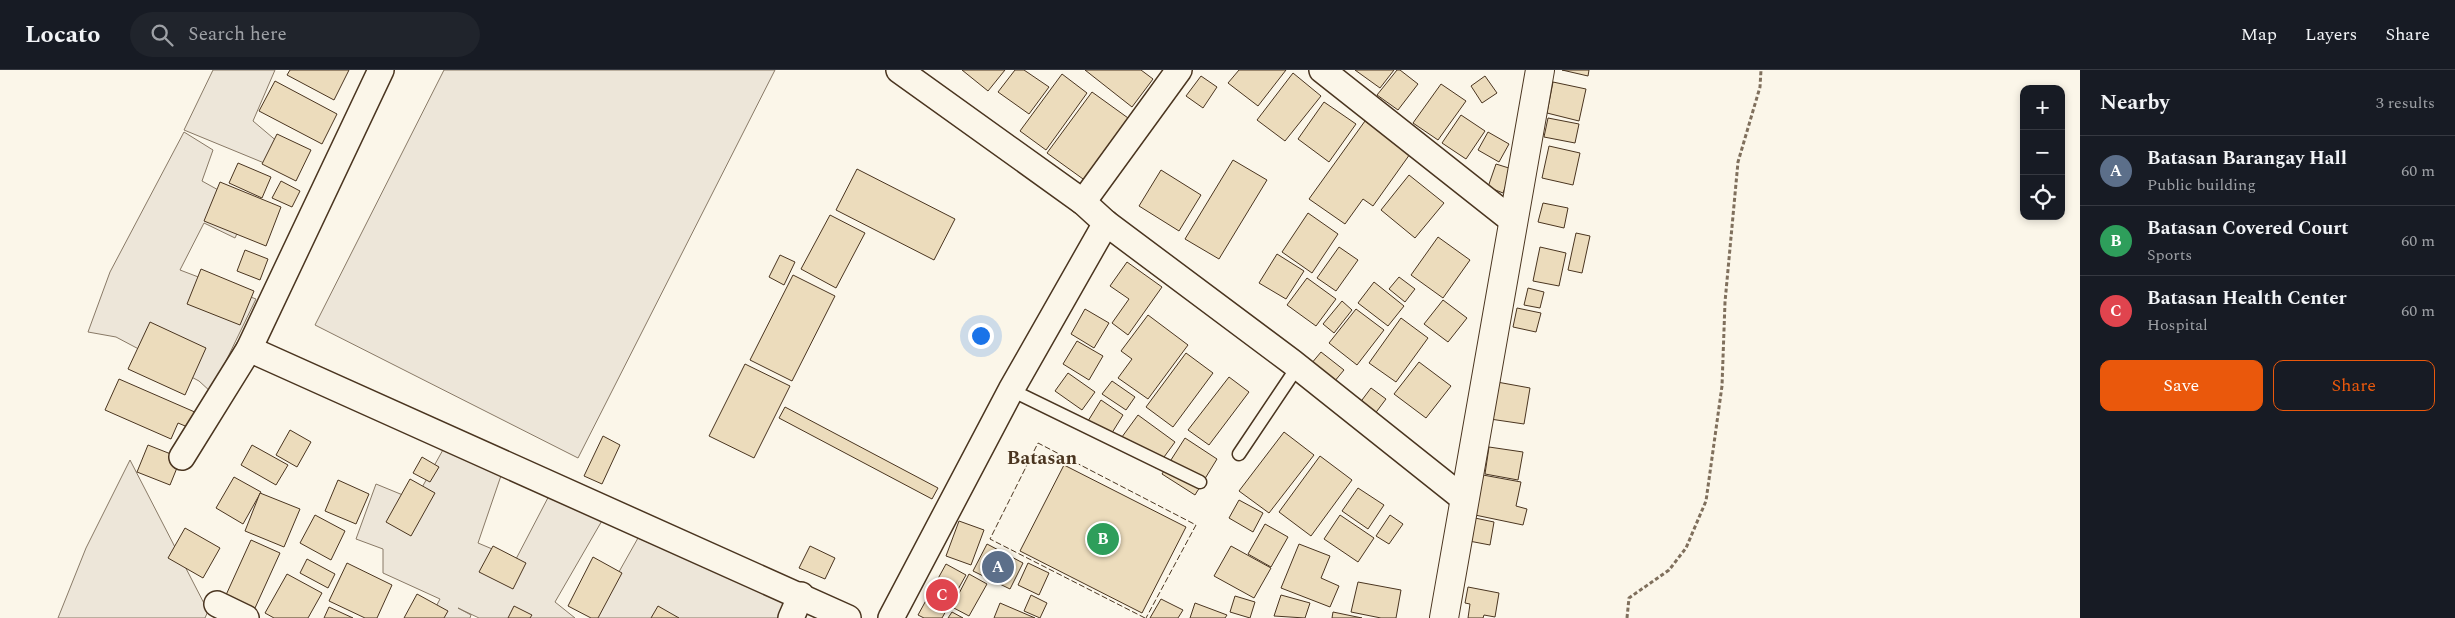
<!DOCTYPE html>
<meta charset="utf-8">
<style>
:root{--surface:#171b24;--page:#20242c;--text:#f1f3f6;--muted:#9ea1a6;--line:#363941;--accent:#ea580c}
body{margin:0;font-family:Spectral,serif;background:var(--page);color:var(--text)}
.controls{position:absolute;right:15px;top:15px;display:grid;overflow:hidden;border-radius:10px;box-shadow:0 2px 8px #0003}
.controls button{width:45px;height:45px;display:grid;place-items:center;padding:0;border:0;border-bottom:1px solid var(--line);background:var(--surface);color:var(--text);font:25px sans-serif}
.you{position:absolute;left:980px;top:265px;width:18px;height:18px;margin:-12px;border:4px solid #fff;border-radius:50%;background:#1a73e8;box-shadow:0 0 0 8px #1a73e833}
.badge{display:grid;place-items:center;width:32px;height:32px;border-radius:50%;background:var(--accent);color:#fff;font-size:16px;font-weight:700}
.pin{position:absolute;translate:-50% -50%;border:2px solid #fff;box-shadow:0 1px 5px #0006}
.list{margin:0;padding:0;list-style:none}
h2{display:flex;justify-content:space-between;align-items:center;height:65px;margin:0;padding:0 20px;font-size:21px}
h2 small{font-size:16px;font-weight:400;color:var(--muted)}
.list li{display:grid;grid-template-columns:32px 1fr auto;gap:15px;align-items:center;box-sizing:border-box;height:70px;padding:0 20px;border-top:1px solid var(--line)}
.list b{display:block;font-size:19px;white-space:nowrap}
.list p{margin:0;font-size:16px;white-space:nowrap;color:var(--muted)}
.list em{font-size:16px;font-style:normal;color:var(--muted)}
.actions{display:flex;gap:10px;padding:15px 20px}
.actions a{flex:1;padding:11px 0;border:1px solid var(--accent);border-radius:10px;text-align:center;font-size:18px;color:var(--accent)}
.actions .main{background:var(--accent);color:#fff}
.icon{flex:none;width:28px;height:28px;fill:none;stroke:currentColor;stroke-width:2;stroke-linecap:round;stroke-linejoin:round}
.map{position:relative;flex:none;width:2080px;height:548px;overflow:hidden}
header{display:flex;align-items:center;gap:30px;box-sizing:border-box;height:70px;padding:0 25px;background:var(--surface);border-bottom:1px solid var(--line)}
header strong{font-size:24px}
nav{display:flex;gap:28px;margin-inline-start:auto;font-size:18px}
.search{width:350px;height:45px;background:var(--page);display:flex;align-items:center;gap:12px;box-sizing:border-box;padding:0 18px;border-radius:28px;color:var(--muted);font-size:19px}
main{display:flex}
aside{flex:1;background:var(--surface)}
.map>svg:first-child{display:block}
.green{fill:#ede6d9;stroke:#887966}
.building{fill:#ecdcbc;stroke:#4a3520}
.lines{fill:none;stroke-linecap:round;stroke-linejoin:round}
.service-casing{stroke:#4a3520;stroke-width:15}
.minor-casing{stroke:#4a3520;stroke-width:28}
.tertiary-casing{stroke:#4a3520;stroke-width:30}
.path{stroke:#7f6f5c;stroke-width:3;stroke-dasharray:4 2.5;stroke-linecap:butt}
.service{stroke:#fbf6e9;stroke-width:12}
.minor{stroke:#fbf6e9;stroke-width:25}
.tertiary{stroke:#fbf6e9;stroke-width:28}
.fence{stroke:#4a3520;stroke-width:1;stroke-dasharray:6 2.5;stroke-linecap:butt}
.labels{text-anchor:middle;stroke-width:4;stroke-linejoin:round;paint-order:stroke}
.quarter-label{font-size:19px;font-weight:bold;fill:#4a3520;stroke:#fbf6e9}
</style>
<header>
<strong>Locato</strong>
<div class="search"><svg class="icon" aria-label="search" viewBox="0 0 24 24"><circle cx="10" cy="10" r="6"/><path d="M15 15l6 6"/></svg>Search here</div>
<nav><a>Map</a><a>Layers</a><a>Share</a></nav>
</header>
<main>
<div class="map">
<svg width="2080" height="548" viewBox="0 0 2080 548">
<rect width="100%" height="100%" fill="#fbf6e9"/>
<!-- green -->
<g class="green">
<path d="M213,0h62l-22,51 26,22 -10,22 -85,-35z"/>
<path d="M444,0h331l-197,388 -263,-133z"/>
<path d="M184,62l29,18 -11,31 47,26 -14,31 -31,-15 -24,47 76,29 -45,93 -12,-11 -83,-44 -28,-5 22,-60z"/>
<path d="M449,369l56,25 -27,79 38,16 36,-69 55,22 -52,90 20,16h-96l-21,-10 13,7 -1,3h-40l10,-19 -57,-26v-24l-27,-10 20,-55 39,16z"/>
<path d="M130,390l78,151 -3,7h-147l28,-70z"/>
<path d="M638,468l167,73 -4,7h-208z"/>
</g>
<!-- building -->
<g class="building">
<path d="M290,0h59l-15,30 -47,-25z"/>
<path d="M962,0h43l-17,21z"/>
<path d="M1015,0h9l25,17 -20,27 -31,-22z"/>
<path d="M1085,0h56l12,9 -21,28z"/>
<path d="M1239,0h47l-28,36 -30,-23z"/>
<path d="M1355,0h39l-14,18z"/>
<path d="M1397,0h3l18,14 -20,26 -21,-15z"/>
<path d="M1562,0h27l-1,6z"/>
<path d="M1293,3l28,23 -36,45 -28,-21z"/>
<path d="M1062,4l25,19 -41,57 -26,-19z"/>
<path d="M1201,6l16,11 -14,21 -17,-12z"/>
<path d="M1485,6l12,17 -15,10 -11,-17z"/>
<path d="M275,11l62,33 -15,30 -63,-33z"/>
<path d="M1553,12l33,7 -7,32 -32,-8z"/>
<path d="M1441,14l25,17 -28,39 -25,-17z"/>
<path d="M1092,22l43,31 -45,61 -43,-31z"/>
<path d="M1324,32l32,22 -27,38 -31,-23z"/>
<path d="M1461,45l24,16 -19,28 -24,-16z"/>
<path d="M1548,48l31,6 -4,19 -31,-6z"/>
<path d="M1365,51l45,33 -37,52 -10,-7 -18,25 -36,-25z"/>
<path d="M1488,62l21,12 -10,18 -21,-12z"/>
<path d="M277,64l34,16 -15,31 -34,-17z"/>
<path d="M1549,76l31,7 -7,32 -31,-7z"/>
<path d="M1233,90l34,20 -48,79 -34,-20z"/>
<path d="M238,93l33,14 -9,21 -33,-15z"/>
<path d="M1496,94l16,5 -9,24 -15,-6z"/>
<path d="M857,99l98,50 -21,41 -98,-50z"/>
<path d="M1161,100l40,25 -22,36 -40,-25z"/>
<path d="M1409,105l35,28 -29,35 -34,-28z"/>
<path d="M281,111l19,10 -8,16 -20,-9z"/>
<path d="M220,112l61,25 -15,39 -62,-25z"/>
<path d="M1543,133l25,5 -4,20 -26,-6z"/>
<path d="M1308,143l30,21 -26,39 -30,-21z"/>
<path d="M830,145l35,18 -29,55 -35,-19z"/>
<path d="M1576,163l14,3 -8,37 -14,-3z"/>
<path d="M1438,167l32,23 -27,38 -32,-23z"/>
<path d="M1339,177l19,13 -22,31 -19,-13z"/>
<path d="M1540,177l26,6 -7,33 -26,-5z"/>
<path d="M245,180l23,9 -8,21 -23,-9z"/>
<path d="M1277,184l27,17 -18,28 -27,-16z"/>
<path d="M780,185l15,7 -11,23 -15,-8z"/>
<path d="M1127,192l35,25 -34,48 -16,-12 17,-24 -19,-13z"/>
<path d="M201,199l53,22 -14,34 -53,-21z"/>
<path d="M793,205l42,21 -43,85 -42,-21z"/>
<path d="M1399,207l16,12 -10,13 -16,-13z"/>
<path d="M1307,208l29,21 -20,27 -29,-21z"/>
<path d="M1374,212l30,24 -16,20 -30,-23z"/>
<path d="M1528,218l16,4 -4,16 -16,-3z"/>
<path d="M1443,230l24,18 -19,24 -24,-18z"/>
<path d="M1342,231l10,9 -18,23 -11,-9z"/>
<path d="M1517,238l24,5 -5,19 -23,-5z"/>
<path d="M1085,239l24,14 -15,25 -23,-14z"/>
<path d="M1356,239l28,21 -27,35 -28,-22z"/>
<path d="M1148,245l40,30 -40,54 -30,-21 14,-19 -11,-8z"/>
<path d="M1401,248l27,20 -32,44 -27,-19z"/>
<path d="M150,252l56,26 -21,47 -57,-26z"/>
<path d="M1077,271l26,15 -14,24 -26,-16z"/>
<path d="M1321,282l23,18 -10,12 -23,-18z"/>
<path d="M1186,283l27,20 -40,54 -27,-20z"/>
<path d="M1419,292l32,24 -25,32 -32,-24z"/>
<path d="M745,294l45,22 -36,72 -45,-22z"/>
<path d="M1068,303l27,19 -13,18 -27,-19z"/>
<path d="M1229,307l20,15 -40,53 -21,-15z"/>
<path d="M119,309l78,34 -7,15 -12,-5 -7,16 -66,-29z"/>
<path d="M1112,311l23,16 -9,13 -24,-16z"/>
<path d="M1497,312l33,6 -6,36 -34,-5z"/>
<path d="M1371,318l15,11 -12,16 -15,-11z"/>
<path d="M1101,330l22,15 -13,21 -22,-15z"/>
<path d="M785,337l153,81 -6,11 -153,-81z"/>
<path d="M1138,345l37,27 -19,26 -37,-27z"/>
<path d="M290,360l21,12 -14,25 -21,-12z"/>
<path d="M1284,362l30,23 -45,58 -30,-22z"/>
<path d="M603,366l17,9 -18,39 -18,-8z"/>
<path d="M1185,368l32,21 -22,36 -33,-21z"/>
<path d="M148,375l33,13 -11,27 -33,-13z"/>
<path d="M252,375l36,20 -12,20 -35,-20z"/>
<path d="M1489,377l34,5 -5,28 -33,-6z"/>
<path d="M1320,386l32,24 -41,56 -32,-24z"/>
<path d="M422,387l17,10 -9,15 -17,-9z"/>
<path d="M1064,395l122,62 -44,86 -122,-62z"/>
<path d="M1483,405l38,7 -5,24 11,3 -4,16 -48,-10z"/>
<path d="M234,407l27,15 -18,32 -27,-16z"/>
<path d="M410,409l25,14 -24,43 -25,-14z"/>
<path d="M338,410l31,14 -13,30 -31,-13z"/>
<path d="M1358,418l26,17 -16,24 -26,-18z"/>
<path d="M260,423l40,16 -16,38 -39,-16z"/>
<path d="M1239,430l24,13 -10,19 -24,-14z"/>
<path d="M315,445l30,16 -14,29 -31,-17z"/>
<path d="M1340,445l34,23 -16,24 -34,-23z"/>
<path d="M1390,445l13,9 -14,20 -13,-8z"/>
<path d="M1475,448l19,4 -4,23 -21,-4z"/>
<path d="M959,451l25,9 -13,35 -25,-9z"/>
<path d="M1265,454l23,13 -17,30 -23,-13z"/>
<path d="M185,458l35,20 -17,30 -35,-20z"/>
<path d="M251,470l29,13 -25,55 -29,-13z"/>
<path d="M987,474l36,19 -13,26 -37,-18z"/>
<path d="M1299,474l31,12 -9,22 18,8 -9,21 -49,-19z"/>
<path d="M493,476l33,17 -13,26 -34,-17z"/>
<path d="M810,476l25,12 -10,21 -26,-11z"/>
<path d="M1231,476l40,22 -17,30 -40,-22z"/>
<path d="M593,487l29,16 -24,45h-7l-23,-12z"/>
<path d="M307,489l28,15 -7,14 -28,-15z"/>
<path d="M347,493l45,22 -15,33h-12l-36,-17z"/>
<path d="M1028,493l21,10 -10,22 -21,-10z"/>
<path d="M946,494l20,11 -24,43h-18l-6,-3z"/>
<path d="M287,504l35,19 -14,25h-34l-9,-5z"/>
<path d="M969,504l18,10 -18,32 -17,-9z"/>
<path d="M1358,512l43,8 -5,28h-15l-30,-6z"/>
<path d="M1468,517l31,6 -4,24 -11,-2 -1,3h-15l2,-14 -5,-1z"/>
<path d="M417,524l31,17 -4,7h-40z"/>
<path d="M1031,525l16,8 -7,15 -16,-7z"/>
<path d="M1281,525l29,8 -5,15 -31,-2z"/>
<path d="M1235,526l20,6 -5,16 -20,-6z"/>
<path d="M1161,529l22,11 -5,8h-28z"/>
<path d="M1000,533l35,15h-41z"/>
<path d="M1195,533l32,12 -2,3h-35z"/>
<path d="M514,536l18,9 -2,3h-22z"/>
<path d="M658,536l21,12h-28z"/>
<path d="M329,537l24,11h-29z"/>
<path d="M952,542l11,6h-15z"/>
<path d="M1333,542l29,6h-30z"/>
</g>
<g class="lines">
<!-- service casing -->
<g class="service-casing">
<g id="service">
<path d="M1011,320l189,92"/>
<path d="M1239,384l59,-88"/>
</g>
</g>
<!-- minor casing -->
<g class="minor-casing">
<g id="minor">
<path d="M899,0l184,132 23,21 186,139 172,137"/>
<path d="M1322,0l191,151"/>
<path d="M1083,132l96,-132"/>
<path d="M249,279l599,269"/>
<path d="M182,387l67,-108 132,-279"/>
<path d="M217,534l29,14"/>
<path d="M791,548l10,-23"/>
<path d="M891,548l120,-228 95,-167"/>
</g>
</g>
<!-- tertiary casing -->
<g class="tertiary-casing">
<path id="tertiary" d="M1444,548l96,-548"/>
</g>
<!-- path -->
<path class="path" d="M1627,548l2,-20 40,-28 17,-22 20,-47 16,-115 3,-84 13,-140 22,-75 1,-17"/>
<!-- service -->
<use href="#service" class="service"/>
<!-- minor -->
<use href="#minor" class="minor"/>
<!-- tertiary -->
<use href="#tertiary" class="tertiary"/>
<!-- fence -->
<path class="fence" d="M1145,548l-155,-79 48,-96 158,82 -50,93"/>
</g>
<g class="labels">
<!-- quarter labels -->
<g class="quarter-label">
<text x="1042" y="394">Batasan</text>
</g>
</g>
</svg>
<div class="controls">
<button>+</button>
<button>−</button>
<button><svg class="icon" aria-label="locate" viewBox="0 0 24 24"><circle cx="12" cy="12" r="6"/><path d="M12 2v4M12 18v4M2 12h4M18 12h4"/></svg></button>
</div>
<div class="you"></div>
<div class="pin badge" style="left:998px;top:497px;background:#5c6f8a">A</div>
<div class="pin badge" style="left:1103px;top:469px;background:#2e9e5b">B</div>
<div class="pin badge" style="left:942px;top:525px;background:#e0444e">C</div>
</div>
<aside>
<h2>Nearby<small>3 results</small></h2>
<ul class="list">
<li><span class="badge" style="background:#5c6f8a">A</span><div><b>Batasan Barangay Hall</b><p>Public building</p></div><em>60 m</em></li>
<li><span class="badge" style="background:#2e9e5b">B</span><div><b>Batasan Covered Court</b><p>Sports</p></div><em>60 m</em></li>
<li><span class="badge" style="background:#e0444e">C</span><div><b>Batasan Health Center</b><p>Hospital</p></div><em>60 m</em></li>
</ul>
<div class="actions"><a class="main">Save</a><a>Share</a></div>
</aside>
</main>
